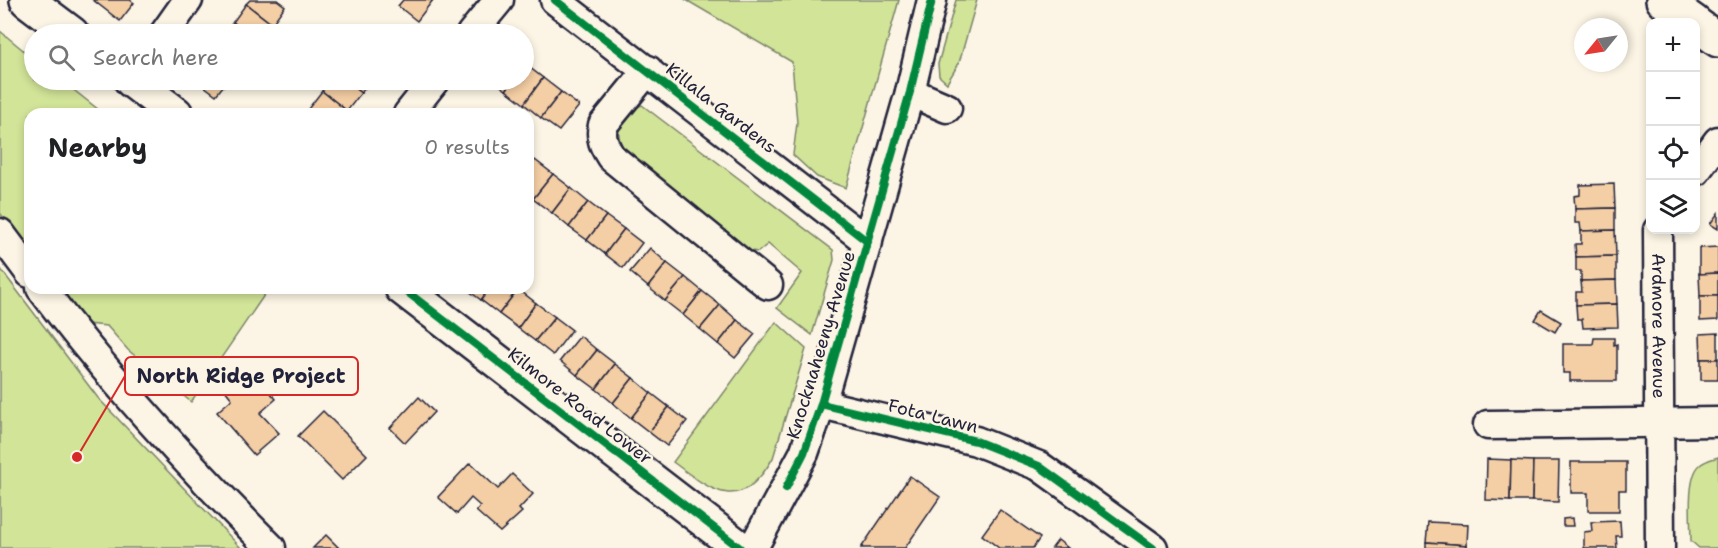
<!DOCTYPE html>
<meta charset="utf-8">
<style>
:root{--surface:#fff;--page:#f6f6f6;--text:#202124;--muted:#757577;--line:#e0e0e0}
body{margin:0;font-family:"Shantell Sans",sans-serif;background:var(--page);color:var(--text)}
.controls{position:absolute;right:18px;top:18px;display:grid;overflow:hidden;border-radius:12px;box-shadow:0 3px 9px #0003}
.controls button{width:54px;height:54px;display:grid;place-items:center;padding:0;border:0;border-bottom:2px solid var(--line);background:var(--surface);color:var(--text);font:30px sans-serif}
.compass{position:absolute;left:1574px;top:18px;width:54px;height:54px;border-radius:50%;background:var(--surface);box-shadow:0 3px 9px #0003;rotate:240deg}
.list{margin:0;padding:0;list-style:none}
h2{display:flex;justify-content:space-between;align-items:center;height:78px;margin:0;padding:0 24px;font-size:26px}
h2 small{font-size:20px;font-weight:400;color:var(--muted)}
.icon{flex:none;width:33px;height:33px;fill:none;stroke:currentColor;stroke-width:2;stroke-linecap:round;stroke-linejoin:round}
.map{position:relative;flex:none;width:1718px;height:548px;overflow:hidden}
.search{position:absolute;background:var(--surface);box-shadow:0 3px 9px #0003;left:24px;top:24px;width:510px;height:66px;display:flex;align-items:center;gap:15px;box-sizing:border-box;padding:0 21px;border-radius:33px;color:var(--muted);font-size:22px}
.panel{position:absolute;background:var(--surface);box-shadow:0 3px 9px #0003;left:24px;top:108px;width:510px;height:186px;border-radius:18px}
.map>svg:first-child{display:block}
.green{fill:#d2e498;stroke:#7a836a;stroke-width:1.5}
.building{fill:#f4cea4;stroke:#22223b;stroke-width:1.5}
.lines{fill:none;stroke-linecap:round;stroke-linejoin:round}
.street-casing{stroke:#22223b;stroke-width:33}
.secondary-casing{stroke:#22223b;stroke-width:38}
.street{stroke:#fcf5e5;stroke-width:28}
.secondary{stroke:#fcf5e5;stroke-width:33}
.cycleway-casing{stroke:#fcf5e5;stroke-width:11}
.cycleway{stroke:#00873e;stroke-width:8}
.labels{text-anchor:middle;stroke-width:5;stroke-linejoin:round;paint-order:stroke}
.street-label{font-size:18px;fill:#22223b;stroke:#fcf5e5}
.leader{fill:none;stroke:#d62828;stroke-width:2}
.callout-dot{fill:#d62828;stroke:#fcf5e5;stroke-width:2}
.callout{fill:#fcf5e5;stroke:#d62828;stroke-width:2}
.callout-label{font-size:20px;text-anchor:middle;font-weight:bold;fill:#22223b}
</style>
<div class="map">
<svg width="1718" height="548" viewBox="0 0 1718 548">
<rect width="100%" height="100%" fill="#fcf5e5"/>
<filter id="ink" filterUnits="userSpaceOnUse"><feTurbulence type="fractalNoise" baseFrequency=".0167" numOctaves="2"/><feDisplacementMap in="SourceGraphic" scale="12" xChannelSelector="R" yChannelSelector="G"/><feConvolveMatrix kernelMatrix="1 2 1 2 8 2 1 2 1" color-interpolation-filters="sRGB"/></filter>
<g filter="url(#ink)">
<!-- green -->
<g class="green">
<path d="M686,0h213l-53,188 -29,-11 -24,-22 4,-32 -5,-61z"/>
<path d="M956,0h21l-18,63 -12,20 -8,-7 -1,-12z"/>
<path d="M0,31l34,28v21h27l43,34h-74v138l-30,-39z"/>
<path d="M642,105l191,145 1,10 -22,75 -35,-27 25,-35 -34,-29 -10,8 -7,-1 -128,-103c-10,-19 -1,-36 19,-43z"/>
<path d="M0,268l98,130 143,150h-241z"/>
<path d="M58,288h211l-78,114 -63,-52 -21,-24 -21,-2z"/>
<path d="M776,322l30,27 -33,109c-33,56 -59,35 -100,4z"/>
<path d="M1718,457v91h-19l-8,-7c0,-17 -5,-64 9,-76 4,-4 12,-6 18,-8z"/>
</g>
<!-- building -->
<g class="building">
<path d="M93,0h37l4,3 -14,18z"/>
<path d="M250,0h27l8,6 -13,18 -26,-20z"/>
<path d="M403,0h30l-16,21 -19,-15z"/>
<path d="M246,4l26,20 -9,10h-14l-16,-12z"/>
<path d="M233,22l16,12h-26z"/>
<path d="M525,64l18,14 -19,26 -18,-14 8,-10h10z"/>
<path d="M543,78l18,14 -20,26 -17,-14z"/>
<path d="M196,80h32l-12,15z"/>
<path d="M330,80h14l17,13 -14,18 -25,-20z"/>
<path d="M344,80h28l-11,13z"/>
<path d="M493,80h21l-8,10z"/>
<path d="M322,91l25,20 -2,3h-30l-7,-5z"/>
<path d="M561,92l18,14 -20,25 -18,-13z"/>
<path d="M535,160l18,14 -20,25 -5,-5v-25z"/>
<path d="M553,174l18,14 -19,25 -19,-14z"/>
<path d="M1614,184l1,24 -40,1 -1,-13 6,-1v-10z"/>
<path d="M571,188l17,14 -19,25 -17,-14z"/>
<path d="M588,202l18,14 -19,24 -18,-13z"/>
<path d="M1615,208v22l-34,1 -1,-8h-5v-14z"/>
<path d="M1718,213v16l-8,-5z"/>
<path d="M606,216l18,13 -19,25 -18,-14z"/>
<path d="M624,229l18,14 -19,25 -18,-14z"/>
<path d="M1615,230l1,26 -40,1 -1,-13h6v-13z"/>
<path d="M1718,247v26l-19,1v-26z"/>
<path d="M650,248l17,15 -19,24 -18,-15z"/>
<path d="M1616,256v24l-35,1v-10h-5v-14z"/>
<path d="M667,263l18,14 -20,24 -17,-14z"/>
<path d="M1718,273v23h-18l-1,-22z"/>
<path d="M685,277l17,14 -19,24 -18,-14z"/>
<path d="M1616,280l1,24 -41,1v-13h6l-1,-11z"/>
<path d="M465,288h25l-9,12z"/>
<path d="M490,288h27l1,1 -19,25 -18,-14z"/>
<path d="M518,289l18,14 -18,25 -19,-14z"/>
<path d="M702,291l18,14 -20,24 -17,-14z"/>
<path d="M1700,296h18v24l-18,1z"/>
<path d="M536,303l19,14 -20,24 -17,-13z"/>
<path d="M1617,304l1,23 -35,1 -1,-9h-5l-1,-14z"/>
<path d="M720,305l17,15 -19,24 -18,-15z"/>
<path d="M1541,310l20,12 -6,10 -20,-12z"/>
<path d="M555,317l17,13 -19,25 -18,-14z"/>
<path d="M737,320l18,14 -20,24 -17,-14z"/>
<path d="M1718,333v26h-17l-1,-25z"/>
<path d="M580,336l17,14 -20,25 -17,-14z"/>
<path d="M1594,338h20v7l3,-1v37h-47v-8h-7v-29h30z"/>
<path d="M597,350l18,14 -19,25 -19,-14z"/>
<rect x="1701" y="359" width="17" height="21"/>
<path d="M615,364l18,14 -20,25 -17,-14z"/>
<path d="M249,368l27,31 -16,14 19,20 -25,22 -37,-43 15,-13 -7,-9z"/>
<path d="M633,378l18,15 -20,25 -18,-15z"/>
<path d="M651,393l18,14 -20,25 -18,-14z"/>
<path d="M419,397l15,15 -29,31 -15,-15z"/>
<path d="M669,407l18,14 -20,25 -18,-14z"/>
<path d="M323,411l44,44 -25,25 -44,-44z"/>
<path d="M1487,459l24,1 -1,41 -24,-1z"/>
<path d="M1511,460l22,1 -1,40h-22z"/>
<path d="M1533,461h26l-1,41 -26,-1z"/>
<path d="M1571,462h55v28h-7v21h-31v-18h-17z"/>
<path d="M470,463l28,26 14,-15 21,20 -14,15 3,3 -22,20 -24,-21 4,-5 -9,-8 -14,16 -19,-17z"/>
<path d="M910,476l30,21 -35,51h-44z"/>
<path d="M1000,510l40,28 -7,10h-34l-17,-13z"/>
<path d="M1572,518l1,8h-10v-7z"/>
<path d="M1620,521l1,15h-5l1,12h-33v-16l8,-1 -1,-9z"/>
<path d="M1428,522l40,2 -1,21 -41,-3z"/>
<path d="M326,535l13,13h-26z"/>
<path d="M1058,540l10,8h-16z"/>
<path d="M1426,542l41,3v3h-41z"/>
</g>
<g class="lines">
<!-- street casing -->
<g class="street-casing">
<g id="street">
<path d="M555,0l313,242"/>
<path d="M164,34l24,-34"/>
<path d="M471,34l28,-34"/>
<path d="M648,70l-45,55c-3,13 1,21 8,32l157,128"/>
<path d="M910,92l37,16"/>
<path d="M408,114l27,-34"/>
<path d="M1696,171l22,-30"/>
<path id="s1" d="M1658,230l2,318"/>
<path d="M0,233l30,40"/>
<path d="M41,288c70,93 148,178 230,260"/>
<path d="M821,404l155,37 63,25 114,82"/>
<path d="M1488,425l230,-3"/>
<path d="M753,548l51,-95 17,-49 89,-312 22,-92"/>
</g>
</g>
<!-- secondary casing -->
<g class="secondary-casing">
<g id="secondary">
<path d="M27,0l45,34"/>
<path d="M1663,0l31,22"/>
<path d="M1696,24l22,16"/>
<path d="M131,80l45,34"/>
<path d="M402,288l338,260"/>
</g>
</g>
<!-- street -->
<use href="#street" class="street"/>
<!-- secondary -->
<use href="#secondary" class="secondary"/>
<!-- cycleway casing -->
<g class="cycleway-casing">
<g id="cycleway">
<path d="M555,0l313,242"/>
<path d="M402,288l338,260"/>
<path d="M821,404l155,37 63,25 114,82"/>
<path d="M786,488l18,-35 17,-49 89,-312 22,-92"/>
</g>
</g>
<!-- cycleway -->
<use href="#cycleway" class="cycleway"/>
</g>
</g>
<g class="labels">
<!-- street labels -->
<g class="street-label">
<text transform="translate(721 108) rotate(38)" y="6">Killala Gardens</text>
<text dy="6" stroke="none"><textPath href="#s1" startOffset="96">Ardmore Avenue</textPath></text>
<text transform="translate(821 345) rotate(-73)" y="6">Knocknaheeny Avenue</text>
<text transform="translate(580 406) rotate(38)" y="6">Kilmore Road Lower</text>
<text transform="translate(933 416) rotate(14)" y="6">Fota Lawn</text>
</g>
</g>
<!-- callouts -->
<path class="leader" d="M77 457L125 376"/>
<circle class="callout-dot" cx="77" cy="457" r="6"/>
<rect class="callout" x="125" y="357" width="233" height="38" rx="6"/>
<g class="callout-label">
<text x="241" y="383">North Ridge Project</text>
</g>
</svg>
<div class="controls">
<button>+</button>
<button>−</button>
<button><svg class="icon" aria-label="locate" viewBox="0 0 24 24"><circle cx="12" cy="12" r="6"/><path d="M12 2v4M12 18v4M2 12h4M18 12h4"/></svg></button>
<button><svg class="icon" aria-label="layers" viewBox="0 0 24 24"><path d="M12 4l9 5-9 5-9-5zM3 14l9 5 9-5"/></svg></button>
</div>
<svg class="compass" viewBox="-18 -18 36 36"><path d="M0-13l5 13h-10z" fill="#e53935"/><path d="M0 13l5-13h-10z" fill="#757577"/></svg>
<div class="search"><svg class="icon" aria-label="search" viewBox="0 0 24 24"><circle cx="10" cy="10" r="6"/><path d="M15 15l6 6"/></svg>Search here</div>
<section class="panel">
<h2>Nearby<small>0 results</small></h2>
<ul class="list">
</ul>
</section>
</div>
